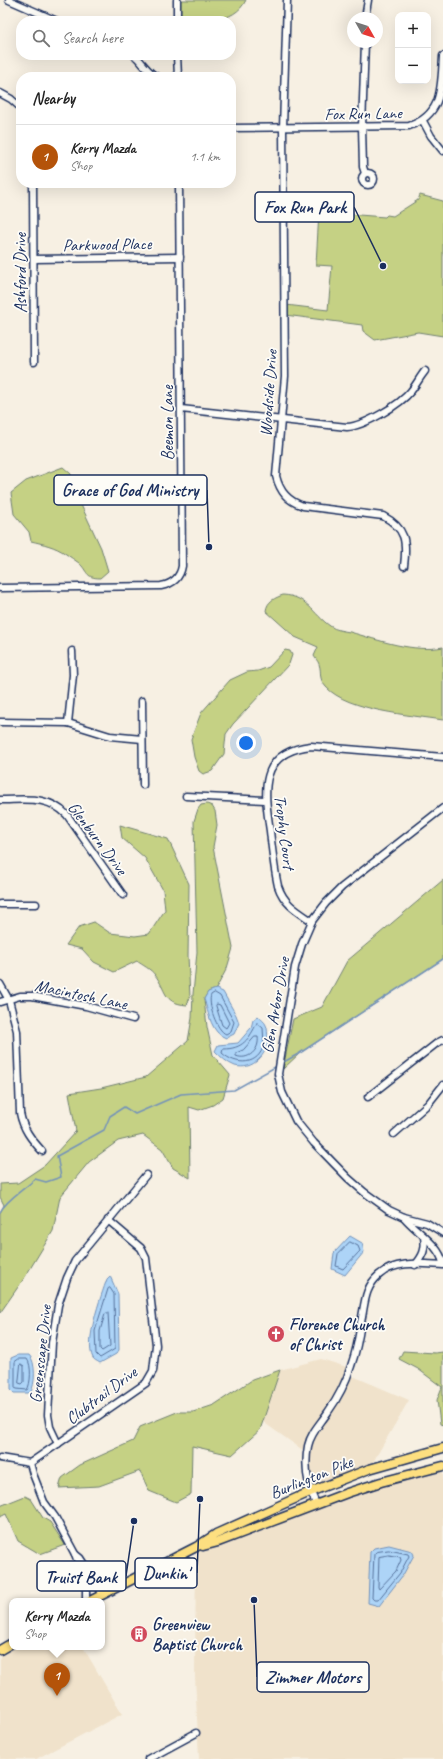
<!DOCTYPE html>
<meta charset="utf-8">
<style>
:root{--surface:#fff;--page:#f6f6f6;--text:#222;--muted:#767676;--line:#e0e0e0;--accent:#b45309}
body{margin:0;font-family:Caveat,sans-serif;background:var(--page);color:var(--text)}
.controls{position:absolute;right:12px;top:12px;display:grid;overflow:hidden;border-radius:8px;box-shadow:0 4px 16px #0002}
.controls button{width:36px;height:36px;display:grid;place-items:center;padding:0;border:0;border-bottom:1px solid var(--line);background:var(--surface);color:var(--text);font:20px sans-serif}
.compass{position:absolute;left:347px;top:12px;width:36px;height:36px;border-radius:50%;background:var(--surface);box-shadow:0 4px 16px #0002;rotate:129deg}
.you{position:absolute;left:246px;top:743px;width:14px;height:14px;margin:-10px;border:3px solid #fff;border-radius:50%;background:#1a73e8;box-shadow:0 0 0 6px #1a73e833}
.badge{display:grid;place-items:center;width:26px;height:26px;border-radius:50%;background:var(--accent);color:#fff;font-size:13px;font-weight:700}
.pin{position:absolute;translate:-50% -33px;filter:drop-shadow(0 1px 2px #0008)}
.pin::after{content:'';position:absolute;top:21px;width:14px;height:12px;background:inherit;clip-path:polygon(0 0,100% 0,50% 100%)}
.popup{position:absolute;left:9px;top:1598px;width:96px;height:52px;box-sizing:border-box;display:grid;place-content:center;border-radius:8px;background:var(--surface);filter:drop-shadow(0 1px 3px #0005);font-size:13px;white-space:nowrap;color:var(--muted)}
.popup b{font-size:15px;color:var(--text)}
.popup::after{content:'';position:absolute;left:50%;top:100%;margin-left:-8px;border:8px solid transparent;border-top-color:var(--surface)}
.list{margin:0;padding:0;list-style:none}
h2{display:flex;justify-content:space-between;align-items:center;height:52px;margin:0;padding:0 16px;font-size:17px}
h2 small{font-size:13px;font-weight:400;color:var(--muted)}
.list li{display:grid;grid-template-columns:26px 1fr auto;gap:12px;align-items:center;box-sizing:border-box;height:64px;padding:0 16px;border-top:1px solid var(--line)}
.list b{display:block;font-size:15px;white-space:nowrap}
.list p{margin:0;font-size:13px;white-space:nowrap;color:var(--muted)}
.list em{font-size:13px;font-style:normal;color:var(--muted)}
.icon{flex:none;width:22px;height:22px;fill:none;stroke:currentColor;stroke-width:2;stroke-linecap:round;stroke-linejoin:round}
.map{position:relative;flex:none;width:443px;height:1759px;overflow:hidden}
.search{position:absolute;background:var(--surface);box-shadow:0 4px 16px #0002;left:16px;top:16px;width:220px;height:44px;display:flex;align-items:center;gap:10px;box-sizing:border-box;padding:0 14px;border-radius:16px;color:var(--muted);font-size:15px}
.panel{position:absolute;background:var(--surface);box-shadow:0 4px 16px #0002;left:16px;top:72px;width:220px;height:116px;border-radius:16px}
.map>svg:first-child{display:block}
.built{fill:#f0e2cb}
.green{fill:#c5d184;stroke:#708071}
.water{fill:#add4f7;stroke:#7392ba}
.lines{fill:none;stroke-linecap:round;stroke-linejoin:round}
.shore{stroke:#55719b;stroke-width:1}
.stream{stroke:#7392ba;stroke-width:1.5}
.minor-casing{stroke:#1b2f5e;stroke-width:9}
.major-casing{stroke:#1b2f5e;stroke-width:11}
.minor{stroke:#fdfcf7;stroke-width:6}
.major{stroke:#fddf80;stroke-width:8}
.labels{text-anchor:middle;stroke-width:3.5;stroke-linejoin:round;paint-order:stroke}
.street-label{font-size:17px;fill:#1b2f5e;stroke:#fdfcf7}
.poi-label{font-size:17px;font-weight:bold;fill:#1b2f5e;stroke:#fdfcf7;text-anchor:start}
.leader{fill:none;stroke:#1b2f5e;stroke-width:1.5}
.callout-dot{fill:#1b2f5e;stroke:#fdfcf7;stroke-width:1.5}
.callout{fill:#fdfcf7;stroke:#1b2f5e;stroke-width:1.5}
.callout-label{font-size:18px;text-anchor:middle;font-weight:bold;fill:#1b2f5e}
</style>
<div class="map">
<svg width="443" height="1759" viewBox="0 0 443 1759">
<rect width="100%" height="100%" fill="#f7f0e3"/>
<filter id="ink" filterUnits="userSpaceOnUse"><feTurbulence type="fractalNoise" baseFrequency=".025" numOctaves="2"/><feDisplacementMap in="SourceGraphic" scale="8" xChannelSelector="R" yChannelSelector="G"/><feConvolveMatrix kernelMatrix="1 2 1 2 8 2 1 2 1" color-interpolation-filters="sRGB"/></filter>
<g filter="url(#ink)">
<!-- built -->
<g class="built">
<path d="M321,1359l29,9 -2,6 61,26 -40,69 -59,23 -3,-39 -44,-31 17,-52z"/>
<path d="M443,1466v293h-244l-4,-83 1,-129 151,-54z"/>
<path d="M12,1647h71l39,67 -86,45h-36v-109z"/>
</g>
<!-- green -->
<g class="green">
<path d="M177,0h69c-12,25 -46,21 -69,21z"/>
<path d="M420,195l23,6v135l-25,-4 -43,8 -12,-9 -1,-6 -77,-10 1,-10 42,5 4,-44 -16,-1 3,-53 66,5 2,-2 6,1 25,-16z"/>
<path d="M63,467l8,7 4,18 26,56 7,23 -8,7c-15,0 -12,-7 -21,-15 -4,-3 -9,-6 -13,-9 -11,-8 -23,-10 -35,-13l-2,-9 -15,-18 -3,-21 15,-12z"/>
<path d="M283,595c24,1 30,19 47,31 5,4 14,5 20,6 28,8 64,21 93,15v73c-32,-5 -95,-9 -117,-33 -8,-9 -4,-14 -7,-23 -1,-3 -4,-6 -5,-8l4,-9 -23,-10 -29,-26c1,-10 9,-13 17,-16z"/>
<path d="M285,650l5,1 2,4 -3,9 -56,60 -7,10 -2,20 -12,17 -9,3 -4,-3 -5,-14 -3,-18 10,-26 29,-33 17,-8 11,-1 11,-4z"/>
<path d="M207,804l5,2 3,5 2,14 -4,22 20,101 -6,20 -11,21 -8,3 -4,7 3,28 6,28 17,20 -7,23 -10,7 -14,5 -10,-3 1,71 -17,-10 -11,-19 -19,-14 -25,6 -29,21 -29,35 -7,34 -28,46 -25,36v-100l4,-8 -4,-8v-13l18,-1 27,-18 31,-34 -7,-38 32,-5 45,-11 42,-36 4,-23 1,-24 4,-42 -3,-131 4,-12 3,-4z"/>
<path d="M120,825l48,14 21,45 -1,72 2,41 -3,8c-25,-2 -20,-15 -32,-30 -4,-6 -13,-10 -18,-14l-23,11 -20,-10 -12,-13 -16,-4 13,-18 15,-5 16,11 25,3 14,-2 16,-24 -2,-20 -18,-32 -23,-20z"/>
<path d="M443,880v79l-143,94 -17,16 10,-50 29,-12 25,-46z"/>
<path d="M403,1351l32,2 8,-1v73l-3,-1 -3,-24 5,-13 -24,-18 -19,-10z"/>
<path d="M280,1370l-20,60 -28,25 -40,-9 -1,48 -15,8 -27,-11 -9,-20 -41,15 -40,2 3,-10 18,-13 53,-24 7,-14 37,-15h16l21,-7 38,-25z"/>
<path d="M25,1496l6,3 12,19 7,4 15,23 -25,9 -22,-13 -12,-27 -6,3v-11z"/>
</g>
<!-- water -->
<g class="water">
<path d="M216,989l7,3 13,23 3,8 -5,11 -8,4c-15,-5 -17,-24 -22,-39l4,-7z"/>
<path d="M258,1016c3,3 7,6 8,9 2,4 1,9 2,13 0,16 -15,33 -33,28 -8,-3 -14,-9 -20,-15l3,-6 20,-2 13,-15 2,-8z"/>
<path d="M350,1236l12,7 2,9 -19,23 -13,-6 2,-16z"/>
<path d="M110,1276l8,18 1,56 -3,4 -16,9c-3,-2 -6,-3 -7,-5 -9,-16 8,-62 14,-79z"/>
<path d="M18,1355h11c7,6 7,30 1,38h-16l-3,-3v-32z"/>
<path d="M389,1545l23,6 2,4 -11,20 -24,31 -11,-3 2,-51 4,-4z"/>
</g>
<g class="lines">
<!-- shore -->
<g class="shore">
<path d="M215,993l5,3 14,26 -3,9 -5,3c-9,-3 -19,-31 -15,-39z"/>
<path d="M217,1004l3,1 9,18 -3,5 -4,-3 -6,-19z"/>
<path d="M257,1023l6,5c0,5 1,11 1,16 -5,22 -28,22 -42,9l1,-4c20,0 26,-10 34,-26z"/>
<path d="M255,1037h3c2,13 -10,24 -22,19v-3l7,-3z"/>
<path d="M350,1242l8,4 2,5 -17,18 -7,-3 2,-12z"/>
<path d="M110,1288l4,6 1,55 -15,9 -4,-4 -1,-23 13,-42z"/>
<path d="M108,1313l2,33 -8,5 -2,-2v-18l5,-17z"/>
<path d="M19,1359h8c5,6 4,25 0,31l-10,-1 -2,-1v-26z"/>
<path d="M21,1364l3,2v16l-2,2 -3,-1z"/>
<path d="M389,1550l19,4 1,2 -9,17 -22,27h-4l-2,-2 2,-44 2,-2z"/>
<path d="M389,1555l11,2 1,3 -5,11 -17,18 -1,-2 1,-30z"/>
</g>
<!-- stream -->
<g class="stream">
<path d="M282,1063l18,-10 143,-94"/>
<path d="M0,1212c8,-14 24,-22 35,-33l11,3 15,-5 -4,-21 47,-26 6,-14 14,-9 11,7 46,-20 53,-4 43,-24"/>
</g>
<!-- minor casing -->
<g class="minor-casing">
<g id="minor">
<path d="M9,0l48,21"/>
<path d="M177,0v21"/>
<path d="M287,0l-4,128 2,248 -9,100c4,16 12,25 27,30l80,10c23,12 24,26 21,50"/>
<path d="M365,18l3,-18"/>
<path d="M365,42l-3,85 1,40 2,6"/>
<path d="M134,55c8,6 13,17 23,22"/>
<path d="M177,55l1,22"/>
<path d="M0,93l11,6 10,9"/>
<path d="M423,121l8,15 12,15"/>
<path d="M231,128l178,-2c34,-11 32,-39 34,-70"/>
<circle cx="368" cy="179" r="6"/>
<path d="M33,183l1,179"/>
<path d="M34,259l146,-2"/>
<path d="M181,409l166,18c17,-1 53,-22 64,-36 5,-6 9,-14 14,-20"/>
<path d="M0,588l161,-2c12,-2 19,-8 21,-20l-3,-383"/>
<path d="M142,701l1,84"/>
<path d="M0,722l68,1 42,13 32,3"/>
<path d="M68,723l5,-48 -1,-24"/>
<path d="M186,796l79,4"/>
<path d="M0,800c25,0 48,-5 67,15l56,80"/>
<path d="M443,808l-101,79 -16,16 -14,18 -10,23 -7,23 -17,107 4,18 14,29 18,22 34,35 16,14 25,18 15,7 23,6 16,10"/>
<path d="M0,904h36"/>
<path d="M312,921c-15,-10 -28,-17 -34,-35 -4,-18 -6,-37 -8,-55 -6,-40 -12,-79 41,-85l132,11"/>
<path d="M0,984l9,16 8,31 3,82c3,16 11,26 22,38"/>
<path d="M0,1002l20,-6h12l54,10 47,13"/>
<path d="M368,1097l69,-54 6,-3"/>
<path d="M394,1134l34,-30 15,-19"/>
<path d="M404,1217c11,14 35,27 39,46"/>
<path d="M415,1265c8,-9 11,-16 9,-28"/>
<path d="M58,1444l-8,-17 -2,-12 4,-72 6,-38 9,-27 8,-17 71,-86"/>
<path d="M0,1458l30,5 116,-80 7,-12 3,-26 -10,-87 -5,-10 -33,-28"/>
<path d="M30,1463l3,11 11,28 11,15 20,37 11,29v18"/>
<path d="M316,1504c-9,-19 -12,-37 -8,-58 3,-14 13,-23 20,-34 10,-14 18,-30 23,-46 5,-14 8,-29 10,-44 4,-18 3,-34 18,-47 17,-15 43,-11 64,-10"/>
<path d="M75,1554l5,4 23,36"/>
<path d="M148,1759l48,-26"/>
</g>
</g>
<!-- major casing -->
<g class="major-casing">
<g id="major">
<path d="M203,1546l15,-4 129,-49 34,-11 62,-16"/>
<path d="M90,1601l106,-54 20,-13 94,-42 59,-23 74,-21"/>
<path d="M0,1650l12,-7"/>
</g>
</g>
<!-- minor -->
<use href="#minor" class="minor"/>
<!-- major -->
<use href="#major" class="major"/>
</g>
</g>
<!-- icons -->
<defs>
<g id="church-disc" transform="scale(0.9)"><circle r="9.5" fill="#d1495b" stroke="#fdfcf7"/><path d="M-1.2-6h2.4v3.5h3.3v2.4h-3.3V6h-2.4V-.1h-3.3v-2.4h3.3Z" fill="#fff"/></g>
<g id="building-disc" transform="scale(0.9)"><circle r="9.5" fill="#d1495b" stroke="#fdfcf7"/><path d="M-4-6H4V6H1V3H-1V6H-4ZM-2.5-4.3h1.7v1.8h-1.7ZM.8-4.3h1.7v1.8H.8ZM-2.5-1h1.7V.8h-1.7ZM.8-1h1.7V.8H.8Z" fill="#fff"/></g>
</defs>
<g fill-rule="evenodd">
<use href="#church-disc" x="276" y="1334"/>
<use href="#building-disc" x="139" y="1634"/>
</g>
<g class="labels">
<!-- street labels -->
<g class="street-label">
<text transform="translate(363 113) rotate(-1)" y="6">Fox Run Lane</text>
<text transform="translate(107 244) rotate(-1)" y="6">Parkwood Place</text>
<text transform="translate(20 273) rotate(-90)" y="6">Ashford Drive</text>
<text transform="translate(268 393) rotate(-86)" y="6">Woodside Drive</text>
<text transform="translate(167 423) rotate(-90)" y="6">Beemon Lane</text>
<text transform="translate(285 832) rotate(83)" y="6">Trophy Court</text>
<text transform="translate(98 838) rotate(53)" y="6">Glenburn Drive</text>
<text transform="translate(81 994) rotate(12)" y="6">Macintosh Lane</text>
<text transform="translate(275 1005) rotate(-80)" y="6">Glen Arbor Drive</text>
<text transform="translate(40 1354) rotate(-84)" y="6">Greenscape Drive</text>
<text transform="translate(101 1395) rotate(-37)" y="6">Clubtrail Drive</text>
<text transform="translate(311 1477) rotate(-22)" y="6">Burlington Pike</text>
</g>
<!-- poi labels -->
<g class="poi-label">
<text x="289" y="1330">Florence Church<tspan x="289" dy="20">of Christ</tspan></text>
<text x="152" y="1630">Greenview<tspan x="152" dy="20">Baptist Church</tspan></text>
</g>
</g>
<!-- callouts -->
<path class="leader" d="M383 266L354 207M209 547L207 490M200 1499L197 1573M134 1521L126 1576M254 1600L257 1677"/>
<g class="callout-dot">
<circle cx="383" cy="266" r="4"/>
<circle cx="209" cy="547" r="4"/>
<circle cx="200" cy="1499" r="4"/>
<circle cx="134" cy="1521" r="4"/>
<circle cx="254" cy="1600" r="4"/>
</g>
<g class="callout">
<rect x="255" y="192" width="99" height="30" rx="4"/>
<rect x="54" y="475" width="153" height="30" rx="4"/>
<rect x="135" y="1558" width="62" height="30" rx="4"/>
<rect x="37" y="1561" width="89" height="30" rx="4"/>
<rect x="257" y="1662" width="112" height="30" rx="4"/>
</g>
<g class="callout-label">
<text x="305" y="213">Fox Run Park</text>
<text x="130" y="496">Grace of God Ministry</text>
<text x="166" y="1579">Dunkin'</text>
<text x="81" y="1583">Truist Bank</text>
<text x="313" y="1683">Zimmer Motors</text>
</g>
</svg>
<div class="controls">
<button>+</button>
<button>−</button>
</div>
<svg class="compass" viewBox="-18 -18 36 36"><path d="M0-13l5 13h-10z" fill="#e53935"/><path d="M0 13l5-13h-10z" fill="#767676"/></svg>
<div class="you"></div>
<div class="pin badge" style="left:57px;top:1696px">1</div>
<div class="popup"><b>Kerry Mazda</b>Shop</div>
<div class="search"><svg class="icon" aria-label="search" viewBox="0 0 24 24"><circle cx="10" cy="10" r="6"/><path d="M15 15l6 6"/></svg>Search here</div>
<section class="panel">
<h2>Nearby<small></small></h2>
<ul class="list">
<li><span class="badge">1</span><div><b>Kerry Mazda</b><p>Shop</p></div><em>1.1 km</em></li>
</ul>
</section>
</div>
